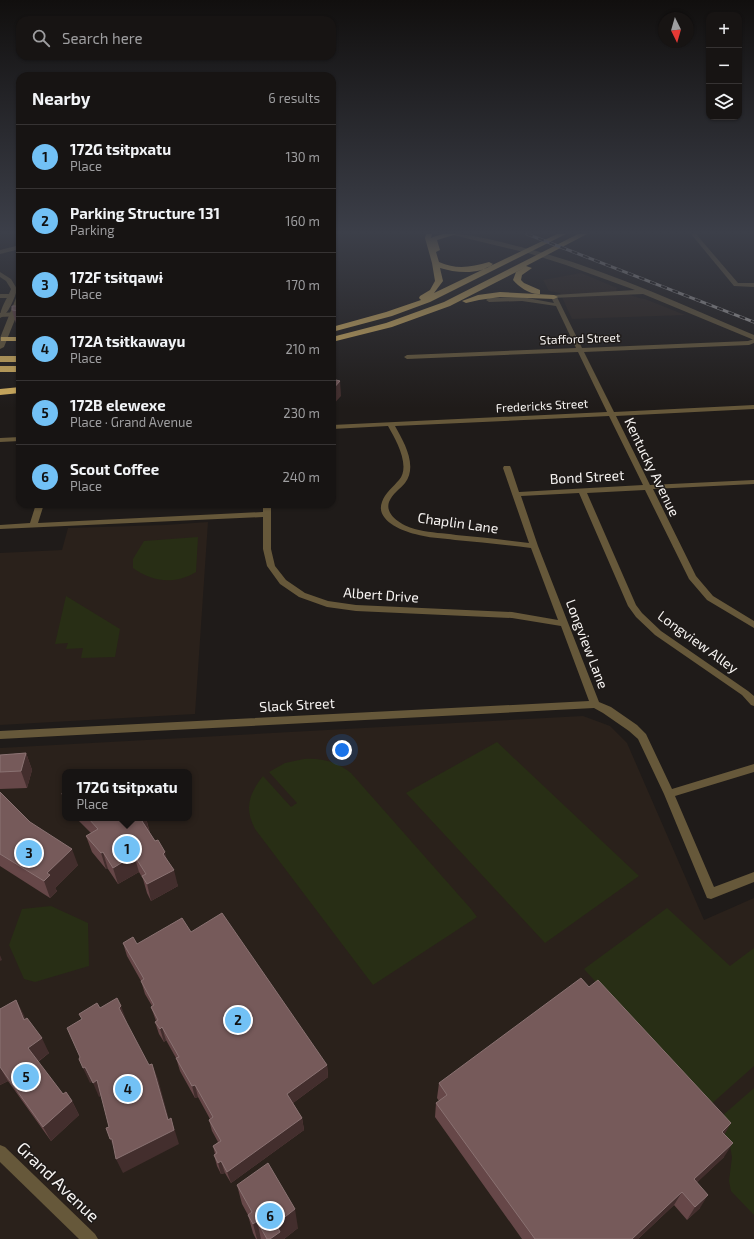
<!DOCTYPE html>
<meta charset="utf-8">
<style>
:root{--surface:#171413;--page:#242121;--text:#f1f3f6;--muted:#9e9ea0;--line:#363333;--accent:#72c1f5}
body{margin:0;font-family:"Exo 2",sans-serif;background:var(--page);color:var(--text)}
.controls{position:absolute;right:12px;top:12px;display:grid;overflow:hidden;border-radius:8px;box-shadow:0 1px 3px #0004}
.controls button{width:36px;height:36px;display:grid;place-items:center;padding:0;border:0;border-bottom:1px solid var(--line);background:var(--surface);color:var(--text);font:20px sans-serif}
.compass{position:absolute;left:658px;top:12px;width:36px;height:36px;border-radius:50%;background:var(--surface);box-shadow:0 1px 3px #0004;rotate:175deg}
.you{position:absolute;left:342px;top:750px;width:14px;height:14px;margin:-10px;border:3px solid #fff;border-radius:50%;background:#1a73e8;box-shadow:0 0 0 6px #1a73e833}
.badge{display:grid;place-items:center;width:26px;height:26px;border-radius:50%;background:var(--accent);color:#111;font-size:13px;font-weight:700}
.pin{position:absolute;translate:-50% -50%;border:2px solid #fff;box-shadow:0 1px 4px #0006}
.popup{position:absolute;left:62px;top:769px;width:130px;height:52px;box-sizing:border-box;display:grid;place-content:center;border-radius:8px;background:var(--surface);filter:drop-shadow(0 1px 3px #0005);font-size:13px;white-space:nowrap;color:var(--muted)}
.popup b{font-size:15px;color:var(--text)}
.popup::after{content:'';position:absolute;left:50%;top:100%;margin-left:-8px;border:8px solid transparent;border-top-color:var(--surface)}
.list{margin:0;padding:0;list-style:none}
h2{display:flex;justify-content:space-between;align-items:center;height:52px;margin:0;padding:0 16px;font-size:17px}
h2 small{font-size:13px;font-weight:400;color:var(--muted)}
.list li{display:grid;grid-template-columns:26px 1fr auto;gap:12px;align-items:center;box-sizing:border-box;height:64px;padding:0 16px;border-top:1px solid var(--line)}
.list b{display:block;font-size:15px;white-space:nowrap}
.list p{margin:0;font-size:13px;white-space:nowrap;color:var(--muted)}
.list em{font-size:13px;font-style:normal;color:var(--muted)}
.icon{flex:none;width:22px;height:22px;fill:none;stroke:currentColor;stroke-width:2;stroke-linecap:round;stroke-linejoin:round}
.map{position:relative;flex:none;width:754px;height:1239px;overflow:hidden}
.search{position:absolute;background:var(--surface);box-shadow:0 1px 3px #0004;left:16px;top:16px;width:320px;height:44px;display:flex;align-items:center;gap:10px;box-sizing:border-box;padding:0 14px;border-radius:12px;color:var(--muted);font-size:15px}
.panel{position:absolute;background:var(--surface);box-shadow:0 1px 3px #0004;left:16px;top:72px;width:320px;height:436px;border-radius:12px}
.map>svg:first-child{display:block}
.built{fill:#2a211b;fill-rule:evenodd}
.green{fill:#282e15}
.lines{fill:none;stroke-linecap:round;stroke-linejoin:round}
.minor{fill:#66583a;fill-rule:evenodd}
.tertiary{fill:#66583a;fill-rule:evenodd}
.motorway{fill:#d0ad5d;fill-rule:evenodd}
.rail-casing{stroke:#a9a6a4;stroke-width:3}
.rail{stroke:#1f1b19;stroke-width:2;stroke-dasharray:6;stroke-linecap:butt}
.wall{fill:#664748}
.shaded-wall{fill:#432e2d}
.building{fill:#765a5a;stroke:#8a7272}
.labels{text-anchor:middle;stroke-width:3;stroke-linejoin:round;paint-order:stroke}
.far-street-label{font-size:12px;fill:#f7f4f2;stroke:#1f1b19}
.street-label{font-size:14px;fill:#f7f4f2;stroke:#1f1b19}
.near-street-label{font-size:17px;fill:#f7f4f2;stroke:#1f1b19}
</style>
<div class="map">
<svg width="754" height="1239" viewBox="0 0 754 1239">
<rect width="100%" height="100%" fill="#1f1b19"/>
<!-- built -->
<g class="built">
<path d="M581,273l36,15 -1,2 23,8 6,1 40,16 -113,4 -12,-26 -11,-2 -6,-11z"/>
<path d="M208,522l-13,192 -195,11v-172l62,-3 6,-22 97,-3z"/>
<path d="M583,716l27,10 17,17 77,177 50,-22v341h-754v-491zM65,772h124v46h-124z"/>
</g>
<!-- green -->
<g class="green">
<path d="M198,537l-2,35c-21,13 -44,10 -63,-4v-9l11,-18z"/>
<path d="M66,596l54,33 -5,28 -34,1 2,-10 -17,1 2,-6 -13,1z"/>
<path d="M497,742l142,134 -94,67 -139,-150z"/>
<path d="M304,759c17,-1 34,3 47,14l120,136 6,8 -104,68 -118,-156c-11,-21 -6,-35 8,-53l28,31 6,-4 -28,-31 16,-9z"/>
<path d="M51,906l37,17 1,43 -54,16 -11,-3 -15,-34 13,-36z"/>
<path d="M667,908l63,58 24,-18v118l-45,40 -125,-137z"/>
<path d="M754,1088v127l-23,-24 -2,-10 3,-24 -2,-11 -6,-11 -3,-18z"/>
</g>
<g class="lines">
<!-- minor -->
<g class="minor">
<path d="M691,234h5l42,49h16v4l-20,-1z"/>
<path d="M20,245v4l-20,5v-4z"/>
<path d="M0,294h12l3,2 -3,2h-12z"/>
<path d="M552,296l5,1 25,51 166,-7 6,-2v4l-5,2 -165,7 30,60 140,-7v4l-138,7 34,69 104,-5v4l-101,5 43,87 17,20 41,25v7l-47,-28 -18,-21 -44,-89 -58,3 49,112 6,8 19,18 87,60 6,5v10l-3,-1 -9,-10 -87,-60 -19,-18 -8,-11 -49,-113 -58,3 17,50 61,156 12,5 26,18 9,9 26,55 82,-25v8l-79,24 39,91 40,-15v10l-43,17 -4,-1 -43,-104 -26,-55 -9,-8 -26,-18 -9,-5 -594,31v-8l589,-30 -28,-75 -49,-8 -156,-7 -29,-4 -28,-10 -19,-13 -13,-18 -4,-17v-32l-263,12v-4l30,-2 6,-19h8l-6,19 225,-11v-8h8v45l4,17 11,14 19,13 23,8 28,4 156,7 46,8 -27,-72c-26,-3 -51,-6 -76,-8 -13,-2 -27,-2 -40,-6 -13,-3 -40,-14 -33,-32 3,-9 11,-15 17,-22 12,-14 -3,-40 -11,-54l-56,3v-4l275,-13 -29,-60 -171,7 -3,-2 3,-2 169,-7 -20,-42 -34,-5 -33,1 -3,-2 3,-2 33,-1 32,6 -3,-6zM609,416l34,69 -124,7 -8,-24 -1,-2h-6l-1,2 26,75c-25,-3 -49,-6 -73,-8 -12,-2 -25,-2 -37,-5 -12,-2 -35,-13 -30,-28 3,-8 11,-13 16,-19 13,-17 -1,-41 -10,-57z"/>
<path d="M20,312v4l-20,1v-4z"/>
<path d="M20,437v4l-20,1v-4z"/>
<path d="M0,1145l5,2 90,87 3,5h-19l-79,-77z"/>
</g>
<!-- tertiary -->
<g class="tertiary">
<path d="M449,234c24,0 48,7 72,13 80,20 157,56 233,88v5l-111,-46 -91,4v-2l2,-1 81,-5 -69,-25 -38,-12z"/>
<path d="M0,272l11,7 6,10c-2,9 -9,26 -17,29 0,-11 7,-18 11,-29l-5,-8 -6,-4z"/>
<path d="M20,296v11l-16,40 -4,2v-11l16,-40z"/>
</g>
<!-- motorway -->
<g class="motorway">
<path d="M426,234h6l-1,4 2,-1 10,-3h14l-20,6 3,10 -4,2 3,10c18,8 32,5 50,0l4,2c-13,11 -37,9 -53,4l3,13 -9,12 123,-59h9l-136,68 -38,14 -60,16v-5l54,-15 35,-12 -2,-2 1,-2 10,-6 5,-9 -3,-18 -7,-25z"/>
<path d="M578,234h9l-61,32 6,2 -10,7 -1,5 3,3 16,7v4c-10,1 -21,-7 -27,-14l3,-8 8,-4 -74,38 -58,21 -60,15v-5l54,-14 58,-21z"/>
<path d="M500,292l54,3 4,2 -4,2 -54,-2 -21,3 -13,3 -4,-2 16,-6z"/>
<rect x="1" y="337" width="19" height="4"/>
<rect x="0" y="356" width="20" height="6"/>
<rect x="0" y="366" width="20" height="6"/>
<path d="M20,387v6l-20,2v-6z"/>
</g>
<!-- rail casing -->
<g class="rail-casing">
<path id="rail" d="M527,234l227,88"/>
</g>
<!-- rail -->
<use href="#rail" class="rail"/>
</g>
<!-- wall -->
<g class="wall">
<path d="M20,306v25l-2,-1 -6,-20z"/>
<path d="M26,753l6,17 -5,18 -27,1v-34z"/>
<path d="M0,792l30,30 48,43 -23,23 2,3 -7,7 -50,-32z"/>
<path d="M72,818h74l4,15 17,27 11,26 -27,15 -4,-8 -4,-14 -4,-7 -21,12 -10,-15h-2l-14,-17 -6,-16 5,-3 -15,-15 -2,2z"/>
<path d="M191,932l136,133 1,12 -35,26 9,15 2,12 -73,53 -6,-10 -4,1 -4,-8 -3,-11 1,-1 -2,-8 5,-4 -6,-11 -3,-11 1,-1 -12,-22 -3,1 -15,-27 -4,-13 -10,-18 -2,2 -5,-8 -4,-12 1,-1 -5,-14 1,-1 -7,-12 -4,-13 -14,-25 -4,-13 14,1z"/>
<path d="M16,1000l9,19 24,34 -11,9 25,32 9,7 7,14 -28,26 -43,-60 -8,4v-76z"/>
<path d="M439,1083l286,51 -1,23 -27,25 3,26 -13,12 -13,-15 -36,34h-116l-87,-122 1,-14 3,-2 -2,-3z"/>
<path d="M237,1185l61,43 -14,11h-28l-3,-6 -5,-18 -6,-11z"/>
</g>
<!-- shaded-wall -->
<g class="shaded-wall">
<path d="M340,381l1,15 -9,10v-16z"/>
<path d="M26,753l6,17 -5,18 -6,-17z"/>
<path d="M146,818l4,17 -8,-14z"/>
<path d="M72,849l6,16 -23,23 2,3 -7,7 -6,-17 3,-8z"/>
<path d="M103,852l5,17h-2l-5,-16z"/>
<path d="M165,852l4,16 -6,-14z"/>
<path d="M134,855l5,17 -21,12 -5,-16z"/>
<path d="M174,870l4,16 -27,15 -4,-17z"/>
<path d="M0,955l2,5 -2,1z"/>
<path d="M16,1000l8,15 8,20 -8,-15z"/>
<path d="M121,1006l6,16 -2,2 -6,-16z"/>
<path d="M162,1027l4,13 -2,2 -4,-13z"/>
<path d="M42,1038l7,15 -13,10 -8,-15z"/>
<path d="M152,1064l6,15 14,52 -1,-13 8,26 -56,29 -7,-14 52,-39z"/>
<path d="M327,1065l1,12 -39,29 -2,-12z"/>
<path d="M0,1067l8,14 -8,4z"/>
<path d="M85,1067l7,15 -2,1 -7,-15z"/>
<path d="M97,1080l7,15 -5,2 -6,-14z"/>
<path d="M195,1085l3,12 -3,1 -3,-12z"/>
<path d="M72,1101l7,14 -28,26 -8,-14z"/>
<path d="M302,1118l2,12 -73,53 -4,-11z"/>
<path d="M731,1123l-8,14 -1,-5z"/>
<path d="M110,1139h2l4,14z"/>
<path d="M733,1143l-9,14 -37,35 7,-13z"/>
<path d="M221,1161l4,12 -4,1 -3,-11z"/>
<path d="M682,1192l-8,13 -36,34h-6z"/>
<path d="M708,1195l-8,13 -13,12 8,-13z"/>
<path d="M295,1209l3,19 -14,11h-14l6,-15z"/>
<path d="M257,1221l4,18h-4l-4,-15z"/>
</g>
<!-- building -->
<g class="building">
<path d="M12,306h8v5l-8,-1z"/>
<path d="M332,379l8,2 -8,9z"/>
<path d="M26,753l-5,18 -21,1v-17z"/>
<path d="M65,791v9l-2,-3 -1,-4z"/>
<path d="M0,792l30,30 42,27 -25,24 3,2 -6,6 -44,-27z"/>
<path d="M88,818h58l-4,3 13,20 3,-1 7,12 -2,2 11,16 -27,14 -5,-8 4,-2 -12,-19 -21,13 -10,-16 -2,1 -15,-17 12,-7z"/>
<path d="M222,913l105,152 -40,29 15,24 -75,54 -6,-11 -3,2 -4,-8 3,-2 -4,-7 8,-5 -12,-21 4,-3 -18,-32 -3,1 -16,-28 3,-1 -17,-30 -2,2 -5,-7 3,-2 -7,-13 3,-2 -13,-24 3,-2 -21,-36 10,-6 4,7 45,-26 9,14z"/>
<path d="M581,978l8,9 9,-7 133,143 -9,9 11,11 -39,36 14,16 -13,12 -13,-15 -50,47h-97l-99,-136 11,-8 -8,-12z"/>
<path d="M117,998l4,8 -2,2 30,57 3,-1 16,56 3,-2 3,12 -58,29 -4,-20h-2l-4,-11 3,-1 -12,-47 -4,3 -8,-16 -2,1 -4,-9 1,-2 -13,-29 15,-9 -3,-5 18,-11 3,5z"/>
<path d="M16,1000l8,20 3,-2 15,20 -14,10 35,46 3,-2 6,9 -29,26 -43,-60v-58z"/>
<path d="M268,1163l27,46 -19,15 4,8 -10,7h-3l-10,-18 -4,3 -5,-9 4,-3 -15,-27z"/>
</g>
<!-- sky -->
<linearGradient id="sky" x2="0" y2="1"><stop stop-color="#110f0e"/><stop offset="0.57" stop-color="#3c3f49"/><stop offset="1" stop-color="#3c3f49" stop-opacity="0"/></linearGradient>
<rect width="754" height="408" fill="url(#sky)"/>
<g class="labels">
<!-- far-street labels -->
<g class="far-street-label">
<text transform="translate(580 339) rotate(-2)" y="4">Stafford Street</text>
<text transform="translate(542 406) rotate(-3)" y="4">Fredericks Street</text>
</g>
<!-- street labels -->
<g class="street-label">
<text transform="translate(652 467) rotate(64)" y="5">Kentucky Avenue</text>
<text transform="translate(587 477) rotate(-3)" y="5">Bond Street</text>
<text transform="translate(458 523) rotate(8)" y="5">Chaplin Lane</text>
<text transform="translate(381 595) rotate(4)" y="5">Albert Drive</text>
<text transform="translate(698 642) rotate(36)" y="5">Longview Alley</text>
<text transform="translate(587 644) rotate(69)" y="5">Longview Lane</text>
<text transform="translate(297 705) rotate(-3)" y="5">Slack Street</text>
</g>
<!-- near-street labels -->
<g class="near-street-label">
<text transform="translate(58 1182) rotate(44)" y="6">Grand Avenue</text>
</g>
</g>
</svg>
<div class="controls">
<button>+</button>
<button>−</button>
<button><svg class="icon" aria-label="layers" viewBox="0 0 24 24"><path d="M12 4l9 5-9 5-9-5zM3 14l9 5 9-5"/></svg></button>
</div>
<svg class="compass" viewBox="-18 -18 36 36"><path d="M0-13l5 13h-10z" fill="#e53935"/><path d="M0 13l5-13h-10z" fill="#9e9ea0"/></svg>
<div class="you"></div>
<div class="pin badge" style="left:127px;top:849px">1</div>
<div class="popup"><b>172G tsɨtpxatu</b>Place</div>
<div class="pin badge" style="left:238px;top:1020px">2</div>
<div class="pin badge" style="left:29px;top:853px">3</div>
<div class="pin badge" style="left:128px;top:1089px">4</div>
<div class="pin badge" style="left:26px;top:1077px">5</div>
<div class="pin badge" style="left:270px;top:1216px">6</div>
<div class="search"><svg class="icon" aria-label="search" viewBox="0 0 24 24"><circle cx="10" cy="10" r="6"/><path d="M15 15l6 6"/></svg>Search here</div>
<section class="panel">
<h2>Nearby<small>6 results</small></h2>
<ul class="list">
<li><span class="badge">1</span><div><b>172G tsɨtpxatu</b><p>Place</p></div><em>130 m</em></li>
<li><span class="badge">2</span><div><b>Parking Structure 131</b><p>Parking</p></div><em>160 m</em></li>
<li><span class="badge">3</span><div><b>172F tsɨtqawɨ</b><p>Place</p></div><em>170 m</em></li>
<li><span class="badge">4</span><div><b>172A tsɨtkawayu</b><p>Place</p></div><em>210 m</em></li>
<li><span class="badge">5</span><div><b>172B elewexe</b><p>Place · Grand Avenue</p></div><em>230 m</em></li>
<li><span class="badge">6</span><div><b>Scout Coffee</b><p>Place</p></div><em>240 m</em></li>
</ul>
</section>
</div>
